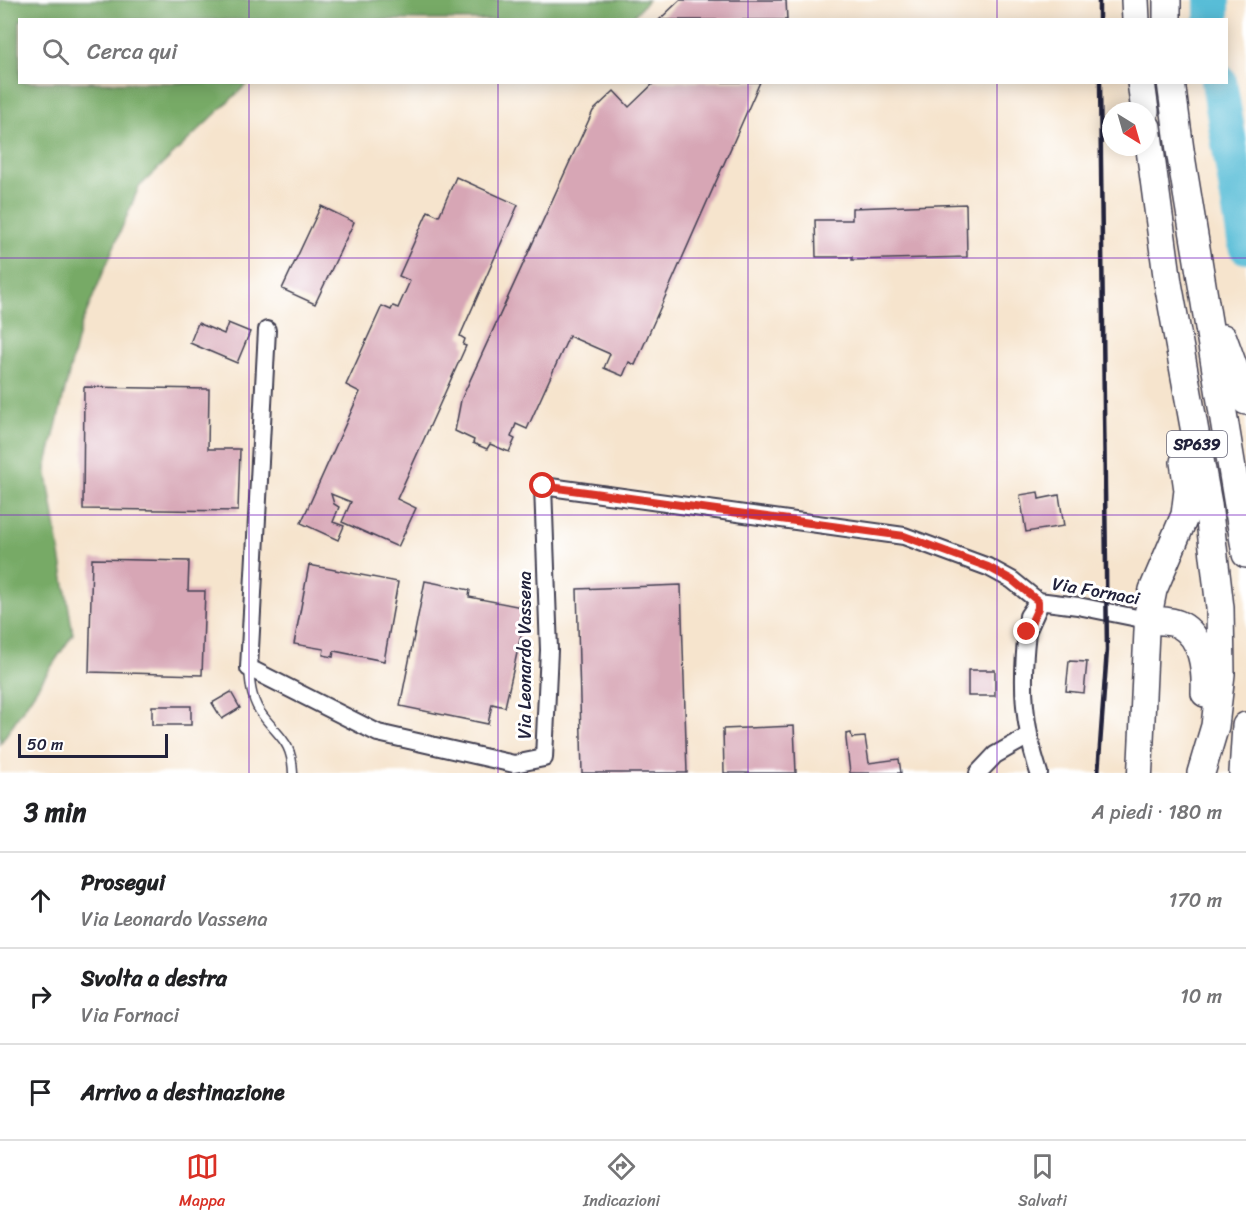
<!DOCTYPE html>
<html lang="it">
<meta charset="utf-8">
<style>
:root{--surface:#fff;--page:#f2f2f2;--text:#202124;--muted:#757577;--line:#e0e0e0;--accent:#d93025}
body{margin:0;font-family:Sriracha,sans-serif;background:var(--page);color:var(--text)}
.compass{position:absolute;left:1102px;top:102px;width:54px;height:54px;border-radius:50%;background:var(--surface);box-shadow:0 3px 15px #0003;rotate:143deg}
.scale{position:absolute;left:18px;bottom:15px;width:150px;box-sizing:border-box;padding-left:6px;border:3px solid #22223b;border-top:0;font-size:16px;line-height:21px;white-space:nowrap;color:#22223b;-webkit-text-stroke:4px #fff;paint-order:stroke}
.stop{position:absolute;width:18px;height:18px;margin:-14px;border:4px solid #d93025;border-radius:50%;background:#fff}
.stop.end{background:#d93025;border-color:#fff;box-shadow:0 2px 6px #0008}
.list{margin:0;padding:0;list-style:none}
h2{display:flex;justify-content:space-between;align-items:center;height:78px;margin:0;padding:0 24px;font-size:26px}
h2 small{font-size:20px;font-weight:400;color:var(--muted)}
.list li{display:grid;grid-template-columns:39px 1fr auto;gap:18px;align-items:center;box-sizing:border-box;height:96px;padding:0 24px;border-top:2px solid var(--line)}
.list b{display:block;font-size:22px;white-space:nowrap}
.list p{margin:0;font-size:20px;white-space:nowrap;color:var(--muted)}
.list em{font-size:20px;font-style:normal;color:var(--muted)}
.icon{flex:none;width:33px;height:33px;fill:none;stroke:currentColor;stroke-width:2;stroke-linecap:round;stroke-linejoin:round}
.map{position:relative;flex:none;width:1246px;height:773px;overflow:hidden}
.search{position:absolute;background:var(--surface);box-shadow:0 3px 15px #0003;left:18px;right:18px;top:18px;height:66px;display:flex;align-items:center;gap:15px;box-sizing:border-box;padding:0 21px;border-radius:0px;color:var(--muted);font-size:22px}
.sheet{height:366px;background:var(--surface)}
nav{display:flex;justify-content:space-around;align-items:center;box-sizing:border-box;height:84px;border-top:2px solid var(--line);background:var(--surface);font-size:16px;color:var(--muted)}
nav a{display:grid;justify-items:center;gap:3px}
nav .on{color:var(--accent)}
.map>svg:first-child{display:block}
.forest{fill:#7a6;stroke:#4c6650;stroke-width:1.5}
.lines{fill:none;stroke-linecap:round;stroke-linejoin:round}
.river{stroke:#59bdd7;stroke-width:36}
.building{fill:#d7a6b5}
.lane-casing{stroke:#423f51;stroke-width:11}
.street-casing{stroke:#423f51;stroke-width:20}
.secondary-casing{stroke:#423f51;stroke-width:27}
.primary-casing{stroke:#423f51;stroke-width:30}
.lane{stroke:#fff;stroke-width:8}
.street{stroke:#fff;stroke-width:16}
.secondary{stroke:#fff;stroke-width:24}
.primary{stroke:#fff;stroke-width:27}
.rail{stroke:#22223b;stroke-width:4.5}
.route{stroke:#d93025;stroke-width:8}
.grid{fill:none;stroke:#7b2cbf;stroke-width:1.5;stroke-opacity:0.55}
.labels{text-anchor:middle;stroke-width:6;stroke-linejoin:round;paint-order:stroke}
.shield{fill:#fff;stroke:#646476;stroke-width:1.5}
.shield-label{font-size:16px;font-weight:bold;fill:#22223b}
.street-label{font-size:18px;fill:#22223b;stroke:#fff}
</style>
<div class="map">
<svg width="1246" height="773" viewBox="0 0 1246 773">
<rect width="100%" height="100%" fill="#fff"/>
<filter id="ink" filterUnits="userSpaceOnUse"><feTurbulence type="fractalNoise" baseFrequency=".0167" numOctaves="2"/><feDisplacementMap in="SourceGraphic" scale="12" xChannelSelector="R" yChannelSelector="G"/><feConvolveMatrix kernelMatrix="1 2 1 2 8 2 1 2 1" color-interpolation-filters="sRGB"/></filter>
<filter id="wash" filterUnits="userSpaceOnUse"><feTurbulence type="fractalNoise" baseFrequency=".008" numOctaves="4" result="noise"/><feDisplacementMap in="SourceGraphic" scale="24" xChannelSelector="R" yChannelSelector="G"/><feGaussianBlur stdDeviation="1.35" result="paint"/><feColorMatrix in="noise" values="0 0 0 0 0 0 0 0 0 0 0 0 0 0 0 0 0 1.4 0 .05"/><feComposite in="paint" operator="in"/></filter>
<g filter="url(#wash)">
<rect width="100%" height="100%" fill="#f6e4cd"/>
<!-- forest -->
<path class="forest" d="M0,0h648l-18,20h-610v62l228,1 -109,104 -59,141 -34,140 27,166 -73,110z"/>
<g class="lines">
<!-- river -->
<g class="river">
<path d="M1212,0v20"/>
<path d="M1219,82l27,164"/>
</g>
</g>
<g id="blocks">
<!-- building -->
<g class="building">
<path d="M680,0h106l1,20h-128z"/>
<path d="M655,82h105l-125,283 -6,-3 -6,14 -19,-8 6,-14 -41,-18 -42,93 -11,-5 -5,13 4,2 -6,13 -19,-8 -3,5 -14,-6 1,-3 -19,-9 6,-31 132,-289 21,-20 15,16z"/>
<path d="M456,177l62,28 -58,131 5,3 -2,6 3,1 -69,153 19,9 -18,39 -56,-25 9,-20 -20,-8 3,10 5,3 -6,15 11,4 -6,14 -37,-17 59,-131 -14,-7 36,-79 9,4 2,-4 5,2 12,-27 -11,-5 29,-65 11,5z"/>
<path d="M966,204l1,53 -115,3v-3h-36l-1,-37h37v-12z"/>
<path d="M321,206l33,16 -39,82 -33,-15z"/>
<path d="M198,323l26,11 4,-11 22,9 -13,31 -47,-20z"/>
<path d="M84,387l125,2 -1,60h32l-2,62 -155,-2z"/>
<path d="M1038,492l1,7 20,-4 5,31 -38,6 -6,-37z"/>
<path d="M92,559l97,2 -1,30h17l-3,84 -113,-3z"/>
<path d="M309,565l89,17 -14,79 -50,-10 -1,6 -10,-2 1,-6 -30,-5z"/>
<path d="M425,581l45,9 -1,7 58,11 -22,99 -13,-3 -4,20 -88,-18z"/>
<path d="M681,585l6,188h-105l-5,-184z"/>
<path d="M1069,661l18,1 -3,31 -18,-2z"/>
<rect x="968" y="670" width="27" height="26"/>
<path d="M231,692l9,16 -18,11 -10,-16z"/>
<rect x="152" y="706" width="39" height="19"/>
<path d="M794,726l2,47h-72l-1,-44z"/>
<path d="M851,733l1,5 13,-1 4,26 30,-4 2,14h-51l-4,-34v-5z"/>
</g>
</g>
</g>
<g filter="url(#ink)">
<use href="#blocks" fill-opacity="0" stroke="#423f51" stroke-width="1.5"/>
<g class="lines">
<!-- lane casing -->
<g class="lane-casing">
<path id="lane" d="M249,668c1,18 3,35 15,49 16,21 28,25 29,56"/>
</g>
<!-- street casing -->
<g class="street-casing">
<g id="street">
<path d="M267,330l-18,338 129,65 136,31 30,-6 5,-108 -6,-164 361,50 84,31 24,13 26,21"/>
<path d="M1038,601l40,5 69,14"/>
<path d="M1038,601v7l-11,24 1,-16z"/>
<path d="M1027,632c-6,51 -4,92 12,141"/>
<path d="M978,773l17,-18 32,-18"/>
</g>
</g>
<!-- secondary casing -->
<g class="secondary-casing">
<path id="secondary" d="M1140,773l7,-153"/>
</g>
<!-- primary casing -->
<g class="primary-casing">
<g id="primary">
<path d="M1135,0l1,20"/>
<path d="M1167,0v20"/>
<path d="M1141,82l4,29"/>
<path d="M1171,82l9,68 66,404"/>
<path d="M1147,127l21,156 40,221 12,104 1,66 -6,52 -14,47"/>
<path d="M1223,338l23,63"/>
<path d="M1184,462l4,28 -3,25 -32,75 -6,30c9,1 24,0 33,5 23,12 26,45 25,68"/>
<path d="M1243,773l3,-47"/>
</g>
</g>
<!-- lane -->
<use href="#lane" class="lane"/>
<!-- street -->
<use href="#street" class="street"/>
<!-- secondary -->
<use href="#secondary" class="secondary"/>
<!-- primary -->
<use href="#primary" class="primary"/>
<!-- rail -->
<g class="rail">
<path d="M1099,0v20"/>
<path d="M1098,773l9,-123 -7,-568"/>
</g>
</g>
</g>
<g class="lines" filter="url(#ink)">
<!-- route -->
<path class="route" d="M543,486l361,50 84,31 24,13 26,21v7l-11,24"/>
</g>
<!-- grid -->
<path class="grid" d="M249,0v20M498,0v20M748,0v20M997,0v20M249,82v691M498,82v691M748,82v691M997,82v691M0,258h1246M0,515h1246"/>
<g class="labels">
<!-- shield labels -->
<rect class="shield" x="1167" y="431" width="60" height="26" rx="4.5"/>
<g class="shield-label">
<text x="1197" y="450">SP639</text>
</g>
<!-- street labels -->
<g class="street-label">
<text transform="translate(1096 591) rotate(10)" y="6">Via Fornaci</text>
<text transform="translate(525 655) rotate(-90)" y="6">Via Leonardo Vassena</text>
</g>
</g>
</svg>
<svg class="compass" viewBox="-18 -18 36 36"><path d="M0-13l5 13h-10z" fill="#e53935"/><path d="M0 13l5-13h-10z" fill="#757577"/></svg>
<div class="scale">50 m</div>
<div class="stop" style="left:543px;top:486px"></div>
<div class="stop end" style="left:1027px;top:632px"></div>
<div class="search"><svg class="icon" aria-label="search" viewBox="0 0 24 24"><circle cx="10" cy="10" r="6"/><path d="M15 15l6 6"/></svg>Cerca qui</div>
</div>
<section class="sheet">
<h2>3 min<small>A piedi · 180 m</small></h2>
<ul class="list">
<li><svg class="icon" aria-label="ahead" viewBox="0 0 24 24"><path d="M12 20V5M6 11l6-6 6 6"/></svg><div><b>Prosegui</b><p>Via Leonardo Vassena</p></div><em>170 m</em></li>
<li><svg class="icon" aria-label="right" viewBox="0 0 24 24"><path d="M7 20v-9h11M14 6l5 5-5 5"/></svg><div><b>Svolta a destra</b><p>Via Fornaci</p></div><em>10 m</em></li>
<li><svg class="icon" aria-label="arrive" viewBox="0 0 24 24"><path d="M6 21V4h12l-3 4 3 4H6"/></svg><div><b>Arrivo a destinazione</b></div></li>
</ul>
</section>
<nav>
<a class="on"><svg class="icon" aria-label="map" viewBox="0 0 24 24"><path d="M3 6l6-2 6 2 6-2v14l-6 2-6-2-6 2zM9 4v14M15 6v14"/></svg>Mappa</a>
<a><svg class="icon" aria-label="directions" viewBox="0 0 24 24"><path d="M12 3l9 9-9 9-9-9zM9 14v-3h6M13 9l2 2-2 2"/></svg>Indicazioni</a>
<a><svg class="icon" aria-label="saved" viewBox="0 0 24 24"><path d="M7 4h10v16l-5-4-5 4z"/></svg>Salvati</a>
</nav>
